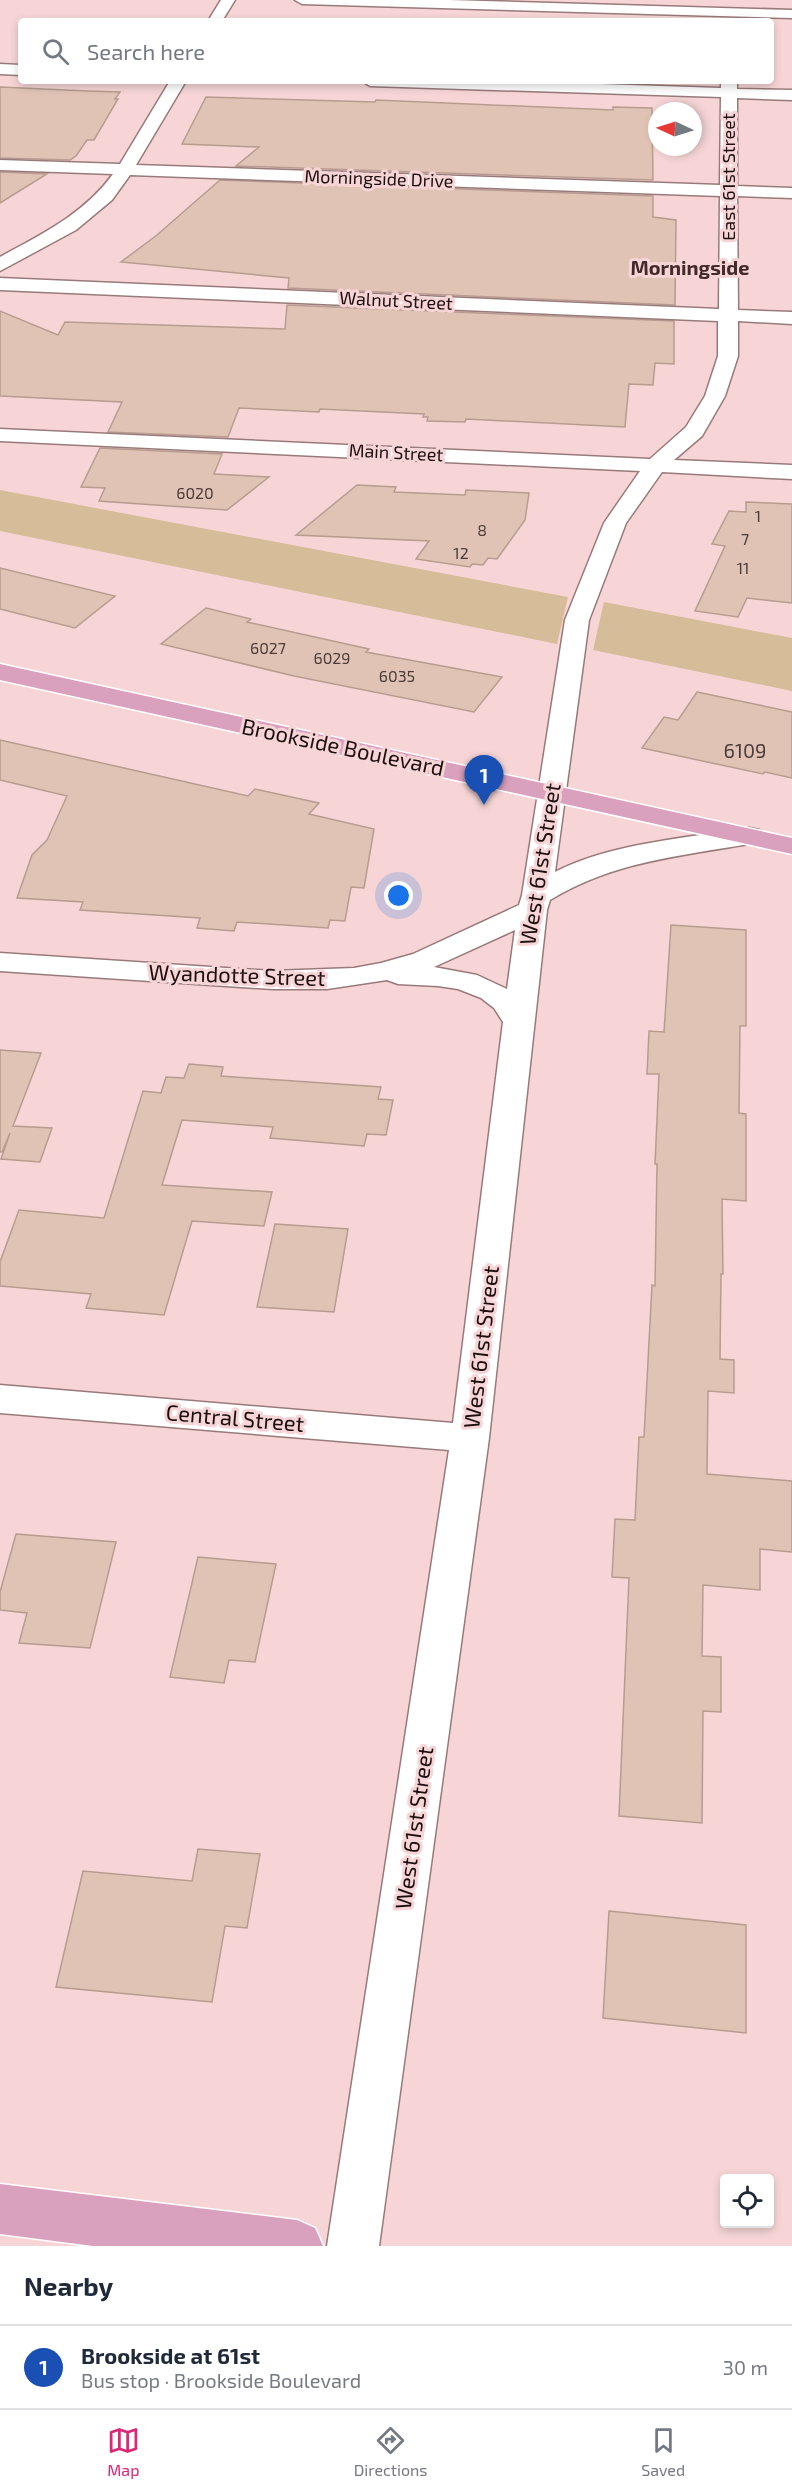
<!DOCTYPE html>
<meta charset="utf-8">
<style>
:root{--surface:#fff;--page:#f6f6f7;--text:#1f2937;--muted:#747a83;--line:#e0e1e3;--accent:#db2777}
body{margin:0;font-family:"Exo 2",sans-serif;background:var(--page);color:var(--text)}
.controls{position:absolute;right:18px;bottom:18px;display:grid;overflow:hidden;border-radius:6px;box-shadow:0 3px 9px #0003}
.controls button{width:54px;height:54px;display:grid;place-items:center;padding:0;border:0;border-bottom:2px solid var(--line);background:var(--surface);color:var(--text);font:30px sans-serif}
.compass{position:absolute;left:648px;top:102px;width:54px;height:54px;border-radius:50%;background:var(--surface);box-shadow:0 3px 9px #0003;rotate:274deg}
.you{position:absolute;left:399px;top:896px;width:21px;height:21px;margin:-15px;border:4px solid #fff;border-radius:50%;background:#1a73e8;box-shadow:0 0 0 9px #1a73e833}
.badge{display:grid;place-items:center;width:39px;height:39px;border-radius:50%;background:var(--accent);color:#fff;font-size:20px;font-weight:700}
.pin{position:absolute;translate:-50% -50px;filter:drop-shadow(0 2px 3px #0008)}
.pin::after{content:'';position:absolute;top:32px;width:21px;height:18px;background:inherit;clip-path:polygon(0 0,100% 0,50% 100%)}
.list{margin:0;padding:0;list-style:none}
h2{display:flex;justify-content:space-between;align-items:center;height:78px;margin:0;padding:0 24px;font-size:26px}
h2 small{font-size:20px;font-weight:400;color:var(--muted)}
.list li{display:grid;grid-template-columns:39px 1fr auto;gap:18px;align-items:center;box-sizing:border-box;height:84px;padding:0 24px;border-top:2px solid var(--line)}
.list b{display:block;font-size:22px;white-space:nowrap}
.list p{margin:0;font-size:20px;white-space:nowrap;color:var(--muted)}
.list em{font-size:20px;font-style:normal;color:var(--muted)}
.icon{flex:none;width:33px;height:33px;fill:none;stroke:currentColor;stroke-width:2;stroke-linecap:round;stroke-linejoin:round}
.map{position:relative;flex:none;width:792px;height:2246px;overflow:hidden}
.search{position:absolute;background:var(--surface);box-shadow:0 3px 9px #0003;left:18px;right:18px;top:18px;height:66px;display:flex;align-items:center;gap:15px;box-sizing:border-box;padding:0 21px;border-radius:6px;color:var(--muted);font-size:22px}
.sheet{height:162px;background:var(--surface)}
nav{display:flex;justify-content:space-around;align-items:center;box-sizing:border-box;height:84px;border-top:2px solid var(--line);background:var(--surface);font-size:16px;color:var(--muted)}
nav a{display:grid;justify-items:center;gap:3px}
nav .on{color:var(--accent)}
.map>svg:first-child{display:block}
.green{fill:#d7bc99}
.building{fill:#e0c3b5;stroke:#b89c8f;stroke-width:1.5}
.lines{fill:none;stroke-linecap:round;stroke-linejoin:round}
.minor-casing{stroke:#997a7a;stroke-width:3}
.major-casing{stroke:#fff;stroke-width:3}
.minor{fill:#fff;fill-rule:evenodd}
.major{fill:#daa1bf;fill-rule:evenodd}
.labels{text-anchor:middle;stroke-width:6;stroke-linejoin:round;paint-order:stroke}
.far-number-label{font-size:16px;fill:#4c3c39}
.far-street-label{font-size:18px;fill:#1b0f10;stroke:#f7d5d6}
.far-neighbourhood-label{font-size:20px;font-weight:bold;fill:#42292a;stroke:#f7d5d6}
.number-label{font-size:20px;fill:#4c3c39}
.street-label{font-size:22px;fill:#1b0f10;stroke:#f7d5d6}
</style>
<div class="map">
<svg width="792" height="2246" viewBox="0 0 792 2246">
<rect width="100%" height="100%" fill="#f7d5d6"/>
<!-- green -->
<g class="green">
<path d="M0,490l568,107 -11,47 -557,-113z"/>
<path d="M604,602l188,36v53l-199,-41z"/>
</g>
<!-- building -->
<g class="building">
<path d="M0,87l88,4 32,1 -5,7h3l-24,41h-7l-11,16 -6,4 -70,-2z"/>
<path d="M206,97l169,5 1,-2 237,10v-3l39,1 1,72 -417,-14 23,-19 -77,-3z"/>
<path d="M0,172l47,2 -47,29z"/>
<path d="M220,180l433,16v21l23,3 -1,85 -387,-17 1,-10 -168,-16 36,-27z"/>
<path d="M287,305l387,16v43l-19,-1 -2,22 -24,-1 -4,43 -159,-8 -1,3 -38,-1 1,-4h-5l1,-3 -104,-5 -1,3 -80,-4 -11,29 -120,-5 14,-30 -122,-6v-85l58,24 7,-13 220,7z"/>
<path d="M100,448l122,6 -8,20 55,3 -42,33 -128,-9 6,-13 -24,-1z"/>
<path d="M357,485l39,2 -2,5 71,3 1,-5 63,3 -4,27 -28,39 -9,-1 -5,7 -11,-1 -2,3 -54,-8 13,-18 -133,-6z"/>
<path d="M746,502l46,2v99l-45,-5 -9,19 -43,-6 30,-65 -13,-2 17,-33 17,1z"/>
<path d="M0,568l115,28 -40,32 -75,-19z"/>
<path d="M206,608l45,11 -4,3 122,27 -3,3 136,25 -28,35 -180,-36 -133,-32z"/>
<path d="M697,692l95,20v66l-27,-6 -2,2 -121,-26 22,-31 14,3z"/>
<path d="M0,740l248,56 7,-7 64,14 -10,11 65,15 -10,59 -13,-1 -6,34 -15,-1 -2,8 -91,-6 -3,9 -37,-3 3,-10 -120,-8 3,-8 -66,-4 15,-43 15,-15 20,-44 -67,-16z"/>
<path d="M671,925l75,5v96h-6l-1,87 7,1v87l-24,-2 1,75h-2l-1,85 14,1v33l-26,-2 -1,83 85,7v71l-32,-3v41l-57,-5 -1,71 19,1v55l-18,-1 -1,112 -83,-7 10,-238 -17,-1 3,-58 20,1 4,-83h5l8,-152 3,1 2,-122h-2l4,-90h-12l2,-43 15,1z"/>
<path d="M0,1050l41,3 -28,73 39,2 -12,34 -39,-3 9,-26 -8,19h-2z"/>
<path d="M189,1064l34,3 -2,9 160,11 -3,12 15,1 -7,35 -19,-1 -3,12 -94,-8 3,-11 -91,-7 -20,65 110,7 -8,34 -72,-5 -28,94 -78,-7 5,-14 -91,-8v-24l19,-52 85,8 39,-127 18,2 5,-16 18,1z"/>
<path d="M275,1224l73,5 -14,83 -77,-5z"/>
<path d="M16,1534l100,8 -26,106 -71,-5 8,-30 -27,-3v-18z"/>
<path d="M198,1557l78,7 -21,98 -26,-2 -5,23 -54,-6z"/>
<path d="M198,1849l62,5 -13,74 -22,-2 -13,76 -156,-15 27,-116 109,10z"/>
<path d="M609,1911l137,14v108l-143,-15z"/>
</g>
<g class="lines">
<!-- minor casing -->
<g class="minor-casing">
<g id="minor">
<path d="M221,0h14l-13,21h-14z"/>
<path d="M295,0h154l343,10v8l-490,-14z"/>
<path d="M0,64l21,1v10l-21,-1z"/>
<path d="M170,81h16l-50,84 584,20 1,-88 -351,-11 -8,-5h147l212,7v-7h16v8l55,1v10l-55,-2v88l55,2v10l-55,-2 1,114 54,2v12l-54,-3v35l-13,40 -23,40 -28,24 118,5v14l-130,-7 -36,51 -37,97 -34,252c56,-29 132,-34 194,-44l10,2 4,6 -4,6 -10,2c-70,12 -137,18 -199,56l-3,10 -58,528 -110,808h-52l122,-796 -449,-37v-28l453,38 50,-401 -9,-14 -13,-10 -23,-9 -20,-3 -40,-2 -11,-4 -60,9h-54l-273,-18v-18l273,18 81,-3 27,-5 32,-9 106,-49 3,-10 43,-275 39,-97 36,-52 -640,-30v-12l650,30 36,-32 19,-31 13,-40v-35l-718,-31v-12l719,31 1,-113 -590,-21 -18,25 -36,30 -76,41v-14c42,-23 84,-43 113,-83l-113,-4v-10l120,4zM515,930l-8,59 -30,-14 -43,-8z"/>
</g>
</g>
<!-- major casing -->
<g class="major-casing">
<g id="major">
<path d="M0,664l792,174v16l-792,-174z"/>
<path d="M0,2184l297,36 18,8 8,18h-230l-93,-12z"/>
</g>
</g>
<!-- minor -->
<use href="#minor" class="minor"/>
<!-- major -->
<use href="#major" class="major"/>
</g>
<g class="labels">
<!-- far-number labels -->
<g class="far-number-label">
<text x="195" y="499">6020</text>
<text x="758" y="522">1</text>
<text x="482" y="536">8</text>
<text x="745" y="545">7</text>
<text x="461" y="559">12</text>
<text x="743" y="574">11</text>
<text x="268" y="654">6027</text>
<text x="332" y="664">6029</text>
<text x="397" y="682">6035</text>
</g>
<!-- far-street labels -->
<g class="far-street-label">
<text transform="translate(729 177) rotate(-90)" y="6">East 61st Street</text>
<text transform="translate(379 179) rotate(2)" y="6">Morningside Drive</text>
<text transform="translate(396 301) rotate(3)" y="6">Walnut Street</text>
<text transform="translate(396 453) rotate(3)" y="6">Main Street</text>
</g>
<!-- far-neighbourhood labels -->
<g class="far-neighbourhood-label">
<text x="690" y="275">Morningside</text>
</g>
<!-- number labels -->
<g class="number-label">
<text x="745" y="758">6109</text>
</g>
<!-- street labels -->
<g class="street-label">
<text transform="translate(343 747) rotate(12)" y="8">Brookside Boulevard</text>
<text transform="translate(540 864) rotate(-81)" y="8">West 61st Street</text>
<text transform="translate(237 975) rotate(2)" y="8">Wyandotte Street</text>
<text transform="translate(481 1347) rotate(-83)" y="8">West 61st Street</text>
<text transform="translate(235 1418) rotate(5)" y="8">Central Street</text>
<text transform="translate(414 1828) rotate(-82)" y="8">West 61st Street</text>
</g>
</g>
</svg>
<div class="controls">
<button><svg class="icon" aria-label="locate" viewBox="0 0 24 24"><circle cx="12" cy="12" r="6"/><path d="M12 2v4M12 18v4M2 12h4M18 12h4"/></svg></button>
</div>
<svg class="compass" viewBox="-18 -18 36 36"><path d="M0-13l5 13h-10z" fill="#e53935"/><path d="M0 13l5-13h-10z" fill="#747a83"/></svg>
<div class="you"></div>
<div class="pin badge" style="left:484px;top:805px;background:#1a4fb4">1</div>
<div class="search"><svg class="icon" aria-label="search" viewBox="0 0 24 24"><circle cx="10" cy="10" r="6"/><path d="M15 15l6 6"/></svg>Search here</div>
</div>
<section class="sheet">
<h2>Nearby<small></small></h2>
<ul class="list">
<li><span class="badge" style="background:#1a4fb4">1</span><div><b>Brookside at 61st</b><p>Bus stop · Brookside Boulevard</p></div><em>30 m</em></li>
</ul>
</section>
<nav>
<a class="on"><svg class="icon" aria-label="map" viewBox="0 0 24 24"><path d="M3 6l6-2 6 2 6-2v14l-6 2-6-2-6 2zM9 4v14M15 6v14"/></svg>Map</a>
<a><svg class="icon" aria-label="directions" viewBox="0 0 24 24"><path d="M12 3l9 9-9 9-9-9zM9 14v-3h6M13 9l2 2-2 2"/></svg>Directions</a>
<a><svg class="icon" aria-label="saved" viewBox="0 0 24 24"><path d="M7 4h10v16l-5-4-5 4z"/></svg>Saved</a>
</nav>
